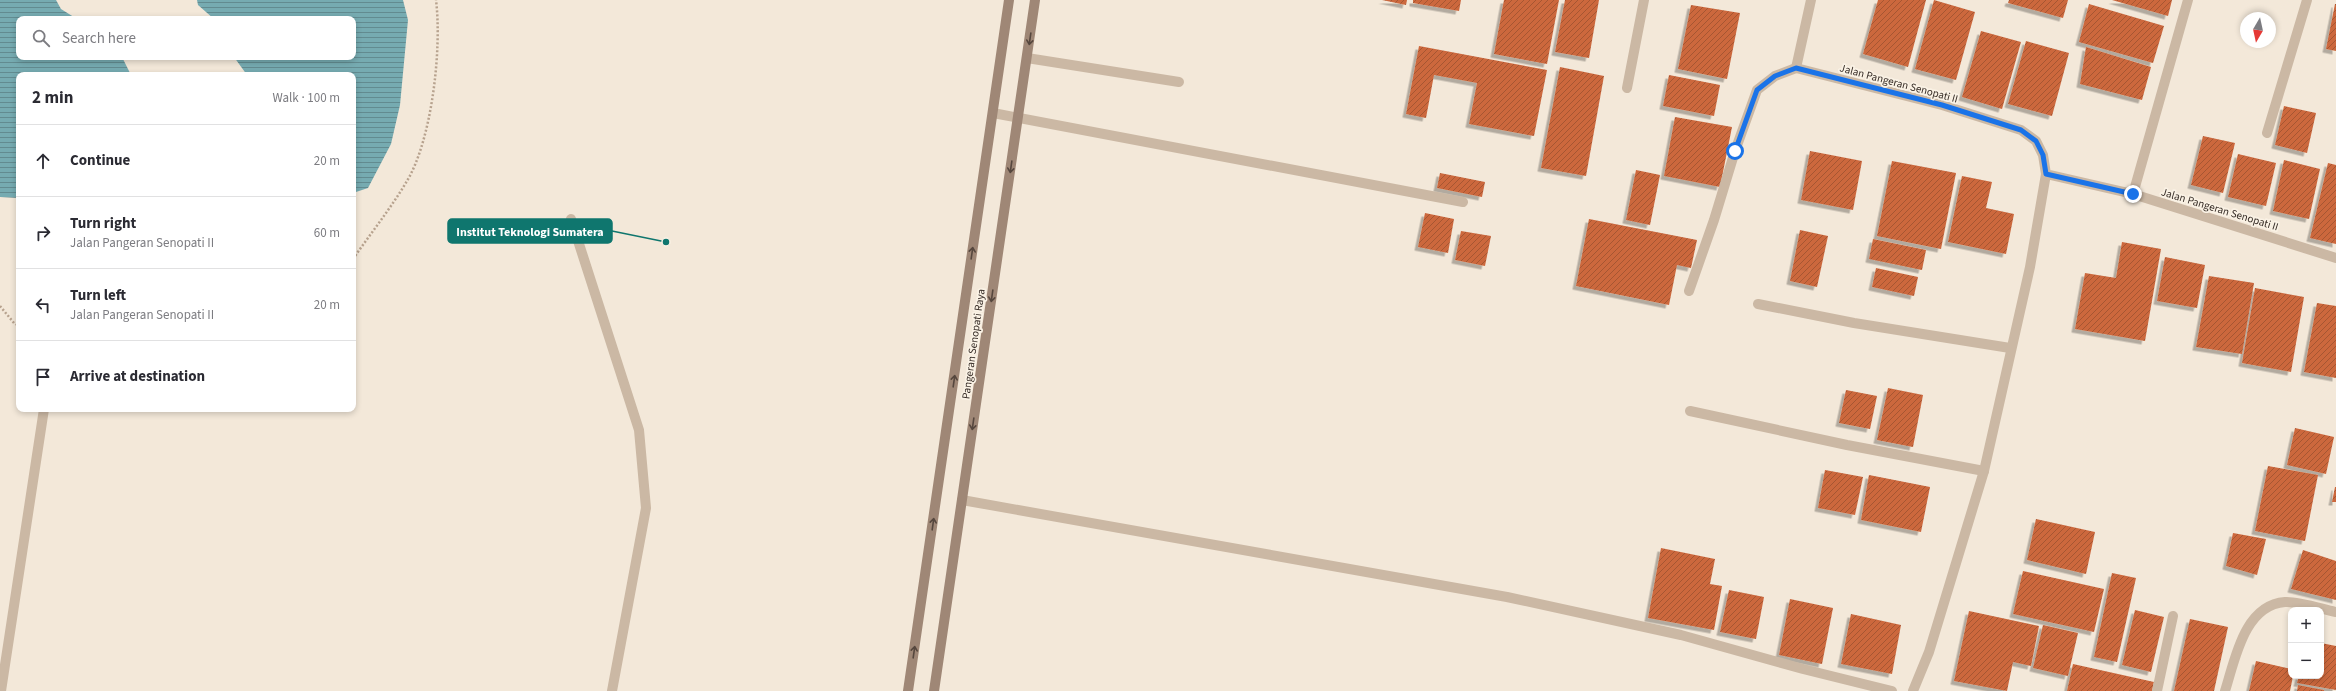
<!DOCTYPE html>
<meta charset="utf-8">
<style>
:root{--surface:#fff;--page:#f7f7f7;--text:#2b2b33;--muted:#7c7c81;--line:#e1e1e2}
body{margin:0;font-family:"Source Sans 3",sans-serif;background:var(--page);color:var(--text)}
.controls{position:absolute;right:12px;bottom:12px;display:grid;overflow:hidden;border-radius:8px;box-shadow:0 2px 6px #0003}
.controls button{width:36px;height:36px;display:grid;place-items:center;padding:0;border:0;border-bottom:1px solid var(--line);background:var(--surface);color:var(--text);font:20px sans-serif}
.compass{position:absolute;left:2240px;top:12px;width:36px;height:36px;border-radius:50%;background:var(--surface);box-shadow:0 2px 6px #0003;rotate:189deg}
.stop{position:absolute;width:12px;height:12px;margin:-9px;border:3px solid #1a73e8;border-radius:50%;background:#fff}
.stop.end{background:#1a73e8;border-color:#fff;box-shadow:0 1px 4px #0008}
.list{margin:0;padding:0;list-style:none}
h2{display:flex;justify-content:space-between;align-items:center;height:52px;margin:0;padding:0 16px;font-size:17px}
h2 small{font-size:13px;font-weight:400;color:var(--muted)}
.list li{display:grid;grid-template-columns:26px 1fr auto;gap:12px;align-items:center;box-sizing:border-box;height:72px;padding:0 16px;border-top:1px solid var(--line)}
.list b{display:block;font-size:15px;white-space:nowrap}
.list p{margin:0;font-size:13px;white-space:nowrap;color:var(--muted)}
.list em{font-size:13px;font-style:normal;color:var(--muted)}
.icon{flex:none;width:22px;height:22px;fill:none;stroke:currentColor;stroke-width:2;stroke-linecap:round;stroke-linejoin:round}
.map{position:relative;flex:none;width:2336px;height:691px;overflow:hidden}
.search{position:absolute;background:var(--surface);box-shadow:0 2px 6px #0003;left:16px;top:16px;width:340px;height:44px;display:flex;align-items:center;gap:10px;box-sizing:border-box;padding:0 14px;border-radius:8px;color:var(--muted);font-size:15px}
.panel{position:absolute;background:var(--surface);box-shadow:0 2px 6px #0003;left:16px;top:72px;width:340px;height:340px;border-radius:8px}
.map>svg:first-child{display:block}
.water{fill:url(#water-rules)}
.building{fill:url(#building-hatch);filter:url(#shadow)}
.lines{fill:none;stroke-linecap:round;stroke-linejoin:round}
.path{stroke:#b7a28e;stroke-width:2.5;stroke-dasharray:2 2;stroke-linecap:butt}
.lane{stroke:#cbb8a4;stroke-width:10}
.street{stroke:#cbb8a4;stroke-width:10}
.secondary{stroke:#9f8776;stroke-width:10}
.oneway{stroke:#56473e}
.route{stroke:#1a73e8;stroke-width:5}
.labels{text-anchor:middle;stroke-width:3.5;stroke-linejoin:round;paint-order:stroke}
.street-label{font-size:11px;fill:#362c26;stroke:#faf2e5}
.leader{fill:none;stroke:#0f766e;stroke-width:1.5}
.callout-dot{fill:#0f766e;stroke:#faf2e5;stroke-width:1.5}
.callout{fill:#0f766e;stroke:#0f766e;stroke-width:1.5}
.callout-label{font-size:12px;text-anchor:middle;font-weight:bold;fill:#fff}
</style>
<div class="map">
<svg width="2336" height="691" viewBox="0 0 2336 691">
<defs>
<pattern id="water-rules" width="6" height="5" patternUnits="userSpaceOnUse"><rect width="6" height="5" fill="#76abb1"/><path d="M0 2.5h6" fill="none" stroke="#628b90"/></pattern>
<pattern id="building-hatch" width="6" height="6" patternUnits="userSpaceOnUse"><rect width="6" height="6" fill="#cc683d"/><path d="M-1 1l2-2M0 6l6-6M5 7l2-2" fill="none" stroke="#a65633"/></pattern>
<filter id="shadow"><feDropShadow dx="-3.5" dy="3.5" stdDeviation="0" flood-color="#0004"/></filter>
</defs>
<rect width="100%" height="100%" fill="#f3e8d9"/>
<!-- water -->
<g class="water">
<path d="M0,0h56l5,9 16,10h-58v38h103l9,18h-112v123l-19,-1z"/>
<path d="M197,0h206l5,20 -8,85 -9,39 -23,44 -15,5v-118h-106l-13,-18h119v-38h-139l-16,-14z"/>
</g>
<!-- building -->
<g class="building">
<path d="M1382,0h25l-1,5z"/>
<path d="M1413,0h48l-2,11 -46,-8z"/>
<path d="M1504,0h55l-12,64 -53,-10z"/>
<path d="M1565,0h34l-10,58 -34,-6z"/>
<path d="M1878,0h48l-18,67 -45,-13z"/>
<path d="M1934,0l41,12 -19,68 -41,-11z"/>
<path d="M2009,0h59l-5,18 -55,-15z"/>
<path d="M2112,0h60l-4,16z"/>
<path d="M2089,4l75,22 -11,37 -74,-21z"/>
<path d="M2335,4h1v47l-10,-2z"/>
<path d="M1691,5l49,8 -13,66 -49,-10z"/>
<path d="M1981,31l40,11 -19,67 -40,-12z"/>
<path d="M2026,41l43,12 -17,63 -44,-12z"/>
<path d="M1419,46l128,24 -13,66 -65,-12 8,-41 -43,-8 -8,43 -20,-4z"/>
<path d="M2086,47l65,20 -9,33 -62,-16z"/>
<path d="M1560,67l44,9 -18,100 -45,-8z"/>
<path d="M1669,75l51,10 -6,31 -51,-10z"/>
<path d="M2284,106l32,7 -9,40 -32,-8z"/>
<path d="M1675,117l57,10 -12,60 -56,-11z"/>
<path d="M2203,136l32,7 -12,50 -32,-8z"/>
<path d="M1810,151l52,10 -9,49 -52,-10z"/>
<path d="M2238,154l38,9 -10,43 -38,-9z"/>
<path d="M2284,160l36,9 -11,50 -36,-8z"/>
<path d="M1892,161l64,12 -15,76 -64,-13z"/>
<path d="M2328,163l8,2v79l-26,-6z"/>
<path d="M1636,170l24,5 -10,50 -24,-5z"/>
<path d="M1440,173l45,9 -3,15 -45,-9z"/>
<path d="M1962,176l30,6 -6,26 28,6 -8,40 -58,-12z"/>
<path d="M1425,213l29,6 -6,34 -30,-6z"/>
<path d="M1589,219l108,21 -6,28 -14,-3 -8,40 -93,-19z"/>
<path d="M1800,230l28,6 -11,51 -27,-6z"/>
<path d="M1461,231l30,5 -6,30 -30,-6z"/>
<path d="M1873,239l53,11 -4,20 -53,-11z"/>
<path d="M2122,242l39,7 -16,92 -70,-12 10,-56 31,5z"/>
<path d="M2165,257l40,8 -8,43 -40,-7z"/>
<path d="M1876,268l42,9 -4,19 -42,-9z"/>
<path d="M2209,276l45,7 -12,71 -46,-7z"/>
<path d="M2255,288l49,9 -13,75 -49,-9z"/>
<path d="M2317,303l19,3v72l-32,-6z"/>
<path d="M1888,388l35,7 -10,52 -36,-7z"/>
<path d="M1846,390l31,6 -7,33 -31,-6z"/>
<path d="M2295,428l39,9 -8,37 -39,-9z"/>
<path d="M2268,466l50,9 -13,66 -50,-10z"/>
<path d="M1825,470l38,7 -8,38 -37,-7z"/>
<path d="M1869,475l61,12 -9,45 -60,-12z"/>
<path d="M2335,487h1v15h-4z"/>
<path d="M2036,519l59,13 -9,42 -59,-14z"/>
<path d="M2233,533l33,6 -9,36 -31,-9z"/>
<path d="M1661,548l54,11 -5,25 12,2 -8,44 -66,-12z"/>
<path d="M2303,550l33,11v39l-45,-11z"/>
<path d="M2023,571l81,18 -10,43 -81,-18z"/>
<path d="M2112,573l24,5 -19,84 -23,-5z"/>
<path d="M1729,590l35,7 -8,42 -36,-7z"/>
<path d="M1790,599l43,9 -11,56 -43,-9z"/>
<path d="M2135,610l29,7 -13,55 -29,-7z"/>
<path d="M1969,611l70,15 -8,40 -18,-4 -6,29 -53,-10z"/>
<path d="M1851,614l50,11 -9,49 -51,-10z"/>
<path d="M2190,619l38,8 -14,64h-40z"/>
<path d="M2043,625l35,8 -10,43 -35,-8z"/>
<path d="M2321,643l15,3v44l-39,-7 2,-7h22z"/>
<path d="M2256,661l35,8v7h2l-3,15h-41z"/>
<path d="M2073,664l81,18 -2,9h-85z"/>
<path d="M2298,685l26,5v1h-27z"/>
</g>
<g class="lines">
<!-- path -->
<g class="path">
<path d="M353,259c18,-26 38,-51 54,-78 25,-42 35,-132 29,-181"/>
<path d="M0,306l14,17 5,3"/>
</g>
<!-- lane -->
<g class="lane">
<path d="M571,219l68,211 7,78 -34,183"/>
<path d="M1,691l43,-282"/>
</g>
<!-- street -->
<g class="street">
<path d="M1811,0l-15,68 146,37 79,25 15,11 7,14 3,19 87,20 203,64"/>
<path d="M1027,58l152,24"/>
<path d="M1627,88l17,-88"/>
<path d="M993,113l470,89"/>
<path d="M2267,133l40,-133"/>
<path d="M2133,194l55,-194"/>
<path d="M1689,291l25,-71 21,-69 22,-61 18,-14 21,-8"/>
<path d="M1758,304l96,19 156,25"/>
<path d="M1690,411l157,34 137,26"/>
<path d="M962,500l545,97 174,38 122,34 89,22"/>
<path d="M1913,691l16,-39 55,-181 46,-204 16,-93"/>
<path d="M2157,691l16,-75"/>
<path d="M2225,691c10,-31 19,-86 60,-89 13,-1 37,7 51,10"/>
</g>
<!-- secondary -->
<g class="secondary">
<path d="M908,691l101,-691"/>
<path d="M934,691l101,-691"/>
</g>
</g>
<!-- one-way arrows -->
<defs><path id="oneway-shaft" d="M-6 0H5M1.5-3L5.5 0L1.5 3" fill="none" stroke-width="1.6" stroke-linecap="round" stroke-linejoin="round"/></defs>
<g class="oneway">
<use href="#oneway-shaft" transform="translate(1030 39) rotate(98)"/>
<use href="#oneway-shaft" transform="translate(1011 167) rotate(98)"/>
<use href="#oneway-shaft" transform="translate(972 253) rotate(-82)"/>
<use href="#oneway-shaft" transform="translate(992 296) rotate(98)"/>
<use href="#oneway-shaft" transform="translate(954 381) rotate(-82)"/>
<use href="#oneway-shaft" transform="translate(973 424) rotate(98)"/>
<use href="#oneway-shaft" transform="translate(933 524) rotate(-82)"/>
<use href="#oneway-shaft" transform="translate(914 652) rotate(-82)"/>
</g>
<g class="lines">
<!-- route -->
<path class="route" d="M1735,151l22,-61 18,-14 21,-8 146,37 79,25 15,11 7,14 3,19 87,20"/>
</g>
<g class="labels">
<!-- street labels -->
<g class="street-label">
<text transform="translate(1899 83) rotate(15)" y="4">Jalan Pangeran Senopati II</text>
<text transform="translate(2220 209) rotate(17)" y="4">Jalan Pangeran Senopati II</text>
<text transform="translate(973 344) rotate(-82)" y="4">Pangeran Senopati Raya</text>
</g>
</g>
<!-- callouts -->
<path class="leader" d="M666 242L612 231"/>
<circle class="callout-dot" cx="666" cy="242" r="4"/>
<rect class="callout" x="448" y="219" width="164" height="24" rx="4"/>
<g class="callout-label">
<text x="530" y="236">Institut Teknologi Sumatera</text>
</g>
</svg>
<div class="controls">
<button>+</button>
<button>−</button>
</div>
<svg class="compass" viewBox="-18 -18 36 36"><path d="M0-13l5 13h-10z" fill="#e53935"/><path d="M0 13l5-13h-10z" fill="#7c7c81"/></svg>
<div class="stop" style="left:1735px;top:151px"></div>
<div class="stop end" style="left:2133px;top:194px"></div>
<div class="search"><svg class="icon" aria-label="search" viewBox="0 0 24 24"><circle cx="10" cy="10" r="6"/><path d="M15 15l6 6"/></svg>Search here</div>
<section class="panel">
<h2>2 min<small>Walk · 100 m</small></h2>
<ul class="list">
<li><svg class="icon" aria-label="ahead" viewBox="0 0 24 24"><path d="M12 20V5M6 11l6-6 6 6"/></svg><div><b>Continue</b></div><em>20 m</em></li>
<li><svg class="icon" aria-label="right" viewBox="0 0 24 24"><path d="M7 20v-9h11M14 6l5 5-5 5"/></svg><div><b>Turn right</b><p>Jalan Pangeran Senopati II</p></div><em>60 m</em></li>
<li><svg class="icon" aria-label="left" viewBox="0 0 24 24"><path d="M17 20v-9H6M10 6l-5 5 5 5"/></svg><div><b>Turn left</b><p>Jalan Pangeran Senopati II</p></div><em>20 m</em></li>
<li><svg class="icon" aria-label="arrive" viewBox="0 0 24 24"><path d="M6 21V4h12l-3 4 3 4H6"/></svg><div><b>Arrive at destination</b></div></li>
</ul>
</section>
</div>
